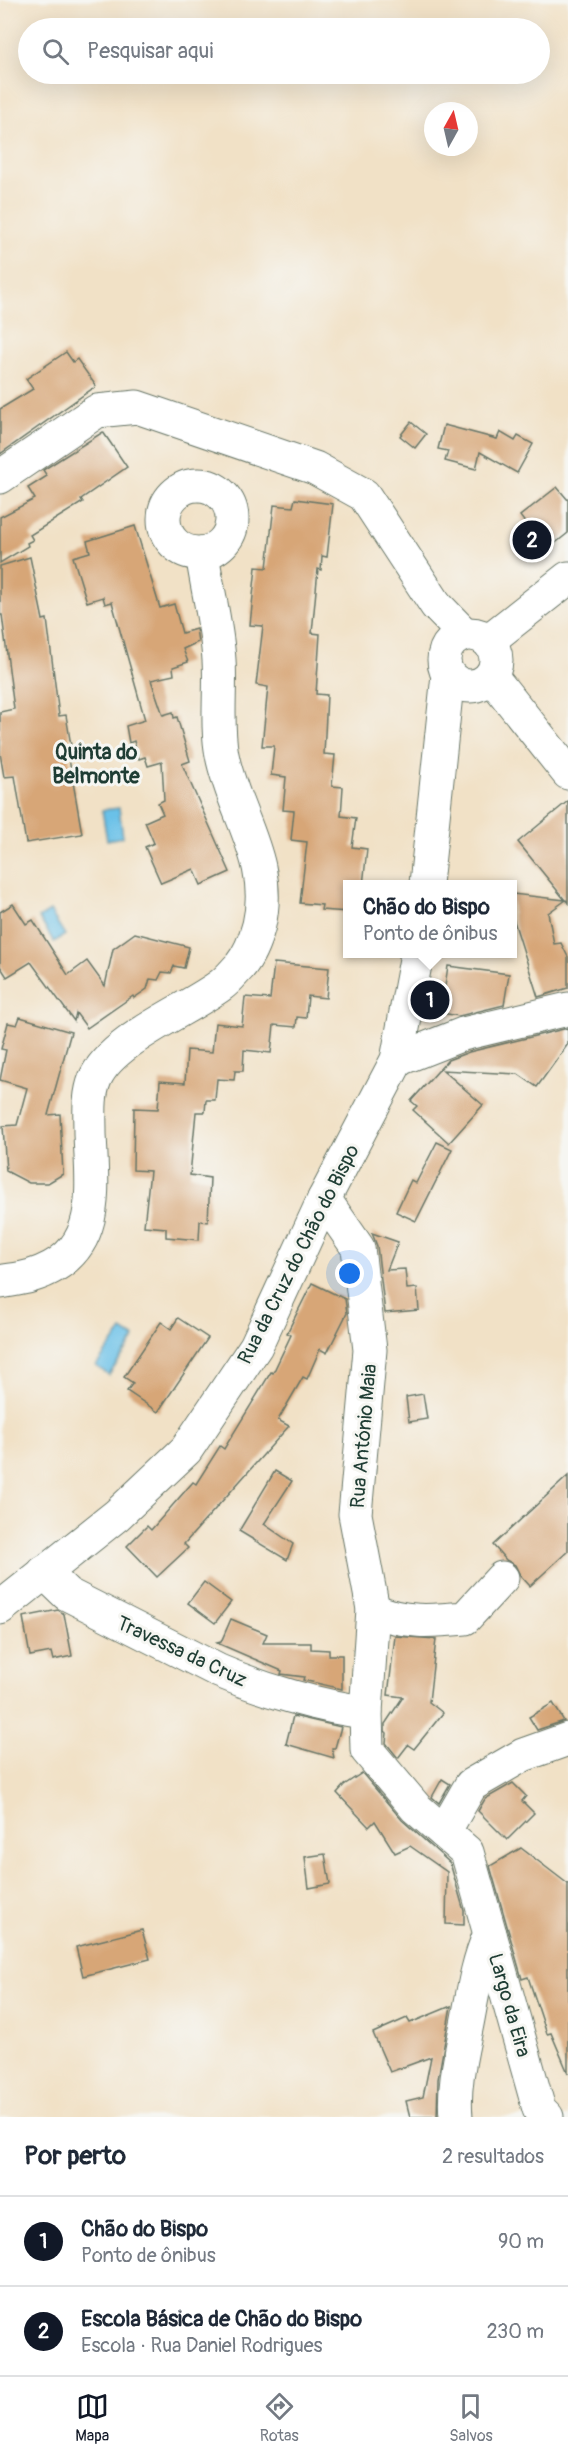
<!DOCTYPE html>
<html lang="pt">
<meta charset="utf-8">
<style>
:root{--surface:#fff;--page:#f2f2f3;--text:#1f2937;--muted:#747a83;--line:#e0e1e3;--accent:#111827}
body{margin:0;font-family:Pangolin,sans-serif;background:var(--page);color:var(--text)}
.compass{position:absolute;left:424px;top:102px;width:54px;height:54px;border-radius:50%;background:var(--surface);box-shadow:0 6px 24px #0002;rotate:8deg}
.you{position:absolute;left:350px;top:1274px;width:21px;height:21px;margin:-15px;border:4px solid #fff;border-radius:50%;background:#1a73e8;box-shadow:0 0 0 9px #1a73e833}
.badge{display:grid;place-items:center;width:39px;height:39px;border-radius:50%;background:var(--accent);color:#fff;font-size:20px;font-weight:700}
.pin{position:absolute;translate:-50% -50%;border:3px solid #fff;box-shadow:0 2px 6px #0006}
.popup{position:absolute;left:343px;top:880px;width:174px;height:78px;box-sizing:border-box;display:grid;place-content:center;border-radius:0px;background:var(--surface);filter:drop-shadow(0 2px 4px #0005);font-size:20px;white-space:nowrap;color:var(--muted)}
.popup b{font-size:22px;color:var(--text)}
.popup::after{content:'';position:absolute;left:50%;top:100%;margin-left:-12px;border:12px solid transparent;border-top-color:var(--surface)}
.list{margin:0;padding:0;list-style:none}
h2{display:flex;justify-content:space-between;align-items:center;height:78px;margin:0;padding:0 24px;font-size:26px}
h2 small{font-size:20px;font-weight:400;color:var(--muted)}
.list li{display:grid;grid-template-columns:39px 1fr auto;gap:18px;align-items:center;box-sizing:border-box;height:90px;padding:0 24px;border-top:2px solid var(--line)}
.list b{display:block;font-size:22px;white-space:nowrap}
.list p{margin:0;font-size:20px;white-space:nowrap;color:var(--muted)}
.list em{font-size:20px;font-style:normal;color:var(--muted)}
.icon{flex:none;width:33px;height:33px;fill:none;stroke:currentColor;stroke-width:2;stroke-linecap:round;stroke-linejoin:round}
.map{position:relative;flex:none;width:568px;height:2117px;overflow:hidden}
.search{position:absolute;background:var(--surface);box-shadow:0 6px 24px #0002;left:18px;right:18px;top:18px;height:66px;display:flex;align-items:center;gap:15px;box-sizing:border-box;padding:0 21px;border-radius:33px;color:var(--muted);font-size:22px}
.sheet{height:258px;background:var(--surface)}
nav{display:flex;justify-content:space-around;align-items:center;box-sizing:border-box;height:84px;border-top:2px solid var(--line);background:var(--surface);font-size:16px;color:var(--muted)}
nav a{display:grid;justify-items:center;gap:3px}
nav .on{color:var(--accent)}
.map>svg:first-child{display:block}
.water{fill:#6bc1e8;stroke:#457f8e;stroke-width:1.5}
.building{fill:#d7a677}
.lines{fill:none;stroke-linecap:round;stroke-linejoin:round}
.minor-casing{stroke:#687667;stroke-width:35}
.minor{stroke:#fff;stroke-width:33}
.labels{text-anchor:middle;stroke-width:6;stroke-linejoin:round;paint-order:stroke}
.street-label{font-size:20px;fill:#1f3d34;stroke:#f6f6f2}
.neighbourhood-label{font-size:21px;font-weight:bold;fill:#1f3d34;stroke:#f6f6f2}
</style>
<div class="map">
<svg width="568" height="2117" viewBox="0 0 568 2117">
<rect width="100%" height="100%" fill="#f6f6f2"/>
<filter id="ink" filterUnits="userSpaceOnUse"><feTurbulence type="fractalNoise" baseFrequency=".0167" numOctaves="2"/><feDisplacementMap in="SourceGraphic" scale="12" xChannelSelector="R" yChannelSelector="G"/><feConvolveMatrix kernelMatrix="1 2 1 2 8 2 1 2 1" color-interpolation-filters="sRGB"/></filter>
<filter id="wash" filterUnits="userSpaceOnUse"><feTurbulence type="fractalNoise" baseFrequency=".008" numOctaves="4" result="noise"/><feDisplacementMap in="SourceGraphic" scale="24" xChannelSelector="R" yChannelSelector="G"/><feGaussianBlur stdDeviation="1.35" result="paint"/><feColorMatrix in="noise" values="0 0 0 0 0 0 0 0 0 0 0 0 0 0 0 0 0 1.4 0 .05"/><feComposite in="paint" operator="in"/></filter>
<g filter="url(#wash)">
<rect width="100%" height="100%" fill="#f1e1c6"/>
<!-- water -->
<g class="water">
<path d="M119,808l4,29 -16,3 -5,-30z"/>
<path d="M50,911l15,24 -11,7 -15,-24z"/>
<path d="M122,1330l13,8 -26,37 -13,-9z"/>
</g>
<g id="blocks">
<!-- building -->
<g class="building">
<path d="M66,352l7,10 4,-3 19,27 -96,68v-45l33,-20 -7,-10z"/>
<path d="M411,422l15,12 -11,14 -15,-12z"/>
<path d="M444,425l53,14 3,-7 15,9 3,-5 15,8 -16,29 -37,-21 -4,17 -31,-8 3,-10 -10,-2z"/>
<path d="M103,432l24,35 -46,32 2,3 -53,33 3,5 -6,3 1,3 -28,17v-46l35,-18 -7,-11 19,-12 -4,-6z"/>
<path d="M557,487l11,13v33l-25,20 -9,-11 -9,6 -12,-15 13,-9 -6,-8z"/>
<path d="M295,499l38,5 -6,53 -5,-1 -1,14 -3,-1 -6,64 8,1 -4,60 11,1 -3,59 11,1 -3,31 11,1 -2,29 15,2 -4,29 15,2 -4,36h-15v27l-27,-2 1,-5 -22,-2 7,-61 -16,-2 3,-29 -11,-1 3,-33 -15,-2 3,-29h-12l6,-59 -12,-2 7,-59 -13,-1 6,-58 11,1 7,-63 19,2z"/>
<path d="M135,526l25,82 14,-4 8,29 14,-4 2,13 -15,7 5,13 -15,5 1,8 -23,5 12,35 10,-3 1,6 3,-1 13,44 -8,3 48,108 -29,13 -7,-16 -33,14 -16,-36 9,-4 -9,-21 18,-8 -5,-11 6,-3 -2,-38 -14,4 -3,-9 -6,2 -5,-18 -5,2 -3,-17 19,-6 -33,-118 -7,2 -2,-7 -16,5 -14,-45 17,-5 -3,-11z"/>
<path d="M30,557l13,63 4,-1 12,97 7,-1 6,37 -4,1 14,81 -56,9 -11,-67 -11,1 -4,-24v-41l14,-3 -12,-94h-2v-49z"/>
<path d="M568,801v102l-2,-3 -18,13 6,31 7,-1 7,14v31l-30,9 -25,-79v-24l52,6 -47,-58z"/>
<path d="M13,904l13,20 7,-4 35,55 19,-14 18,25 8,-37 22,-16 54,14 -5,21 -10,-2 -3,7 -9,-1 -4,8 -8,-1 -3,10 -13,9 -1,-2 -46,32 -11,-15 -2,8 -43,-59 -24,15 -7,-11v-54z"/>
<path d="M274,963l55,5 -3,30 -18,-2 -2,22 -9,-1 -1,10 -22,-2 -3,28 -27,-3 -1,21h-8l-1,9 -17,-1 -2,21h-9l-1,12h-9l-6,63 20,3 -2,44 -8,-1 -1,19 -33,-3v-9l-22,-2 6,-55 -17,-1 1,-62 24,1 2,-28 25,2 2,-33 25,2 3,-29 27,3 3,-29 25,2z"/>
<path d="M448,966l61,8 -5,31 -45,11 -18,-3z"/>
<path d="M20,1017l51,15 -23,83 12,-1 3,60 -15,9h-19l-23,-12 -3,-45 14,-1 10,-37 -27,-8 6,-30 -5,-1 7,-26 9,2z"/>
<path d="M568,1028v16l-31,43 -19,-13 -75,-4 40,35 -34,38 -36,-33 4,-4 -6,-5 37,-41 21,-8z"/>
<path d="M437,1142l15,7 -36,72 -20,-9 15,-32 5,3z"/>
<path d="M372,1233l26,9 -11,28 18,-1 2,20 10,-1 2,22 -34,3 -8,-67z"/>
<path d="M312,1283l33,16 2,14 -20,40 -7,-4 -13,30 -4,-2 -25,43 11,6 -105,118 4,4 -31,29 -30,-31 20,-20 4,4 42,-48 3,2 24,-38 4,3 47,-77 2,1 18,-38 -4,-2z"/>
<path d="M178,1318l30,20 -50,74 -31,-21 6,-8 -9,-6 37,-55 10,7z"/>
<path d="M423,1394l4,25 -18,3 -3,-25z"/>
<path d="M275,1471l17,10 -28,43 29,20 -6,16 -48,-29z"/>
<path d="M568,1476v75l-38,35 -10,-11 -5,-10 -9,-5 -13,-15z"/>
<path d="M204,1582l27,20 -16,21 -27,-20z"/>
<path d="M58,1610l6,4 8,42 -19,4 -2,-8 -21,4 -7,-39z"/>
<path d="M231,1619l36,15 -4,9h48v6l18,1v5h13v34l-39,-9 1,-3 -23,-3 1,-3 -65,-28 4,-1z"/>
<path d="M395,1636l41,3 -7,63 14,11 -29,36 -6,-4 -10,13 -12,-15 1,-10 -2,-2v-7l18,-27 -15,-2z"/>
<path d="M553,1703l11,18 -27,9 -8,-13z"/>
<path d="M293,1716l48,11 -6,21h-3l2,10 -48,-14z"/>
<path d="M362,1773l40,47 48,43 14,48v14l-18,-1 1,-52 -37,-26 -15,7 -20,-32 -6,6 -32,-34 7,-8z"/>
<path d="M442,1779l8,5 -11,19 -7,-6z"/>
<path d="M513,1783l13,13 -4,5 12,12 -27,27 -29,-29 7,-12z"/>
<path d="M521,1848l47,36v189l-17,-40 -4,1 -19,-57 -6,2 -32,-113z"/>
<path d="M325,1854l5,30 -21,4 -4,-31z"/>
<path d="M142,1930l8,29 -67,17 -7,-29z"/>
<path d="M451,2006l-13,73 -1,38h-27l-4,-16 17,-4 8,-40 -41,15 -17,-39 34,-15 3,5z"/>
</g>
</g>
</g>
<g filter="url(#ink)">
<use href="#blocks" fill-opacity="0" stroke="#687667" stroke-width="1.5"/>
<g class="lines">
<!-- minor casing -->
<g class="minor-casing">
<g id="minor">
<path d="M0,477l97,-66 40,-4 178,61 49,27 72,110 28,29"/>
<circle cx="198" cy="519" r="34"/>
<circle cx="470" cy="660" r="26"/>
<path d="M488,641l80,-63"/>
<path d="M489,678l10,8 69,87"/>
<path d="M426,884l22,-209"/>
<path d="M397,1060l66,-26 105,-25"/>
<path d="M324,1199l34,49 12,102 -15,164 18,95 -7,103 1,38 49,58 51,44 72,257 8,8"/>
<path d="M0,1282c10,-2 21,-3 31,-6 72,-22 61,-83 59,-143 0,-18 -2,-37 5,-54 17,-39 91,-68 126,-94 7,-5 13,-13 19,-19 10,-12 15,-26 19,-41 15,-64 -25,-109 -37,-170 -6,-30 -1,-64 -3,-95 -2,-34 -12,-72 -17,-107"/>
<path d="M44,1572l23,22 152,77c42,18 101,36 147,41"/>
<path d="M0,1608l117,-93 69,-65 70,-104 68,-147 73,-139 20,-106"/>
<path d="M373,1609c28,15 61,12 92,9l37,-40"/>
<path d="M444,1832l27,-47 52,-30 45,-16"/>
<path d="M456,2117c-3,-31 5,-63 11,-93 6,-31 10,-61 23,-90"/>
</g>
</g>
<!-- minor -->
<use href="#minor" class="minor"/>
</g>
</g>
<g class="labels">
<!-- street labels -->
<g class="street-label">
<text transform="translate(298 1254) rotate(-63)" y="7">Rua da Cruz do Chão do Bispo</text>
<text transform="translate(363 1436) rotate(-85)" y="7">Rua António Maia</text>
<text transform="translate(182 1651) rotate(25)" y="7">Travessa da Cruz</text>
<text transform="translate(510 2005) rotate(74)" y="7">Largo da Eira</text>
</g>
<!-- neighbourhood labels -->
<g class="neighbourhood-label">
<text x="96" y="759">Quinta do<tspan x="96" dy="24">Belmonte</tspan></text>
</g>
</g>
</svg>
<svg class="compass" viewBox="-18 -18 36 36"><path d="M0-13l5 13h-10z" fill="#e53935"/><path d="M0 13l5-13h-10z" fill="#747a83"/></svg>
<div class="you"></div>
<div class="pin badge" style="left:430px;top:1000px">1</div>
<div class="popup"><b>Chão do Bispo</b>Ponto de ônibus</div>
<div class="pin badge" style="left:532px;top:540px">2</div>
<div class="search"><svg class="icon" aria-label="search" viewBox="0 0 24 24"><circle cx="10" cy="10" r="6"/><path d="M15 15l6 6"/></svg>Pesquisar aqui</div>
</div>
<section class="sheet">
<h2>Por perto<small>2 resultados</small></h2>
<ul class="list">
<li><span class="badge">1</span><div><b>Chão do Bispo</b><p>Ponto de ônibus</p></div><em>90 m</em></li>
<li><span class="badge">2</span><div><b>Escola Básica de Chão do Bispo</b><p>Escola · Rua Daniel Rodrigues</p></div><em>230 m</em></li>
</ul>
</section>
<nav>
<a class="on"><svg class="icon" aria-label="map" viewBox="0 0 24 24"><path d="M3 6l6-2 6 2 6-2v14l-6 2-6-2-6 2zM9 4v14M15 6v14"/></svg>Mapa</a>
<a><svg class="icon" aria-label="directions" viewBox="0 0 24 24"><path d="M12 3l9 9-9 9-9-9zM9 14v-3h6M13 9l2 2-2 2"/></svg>Rotas</a>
<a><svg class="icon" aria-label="saved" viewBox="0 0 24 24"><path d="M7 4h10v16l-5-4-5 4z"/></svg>Salvos</a>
</nav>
